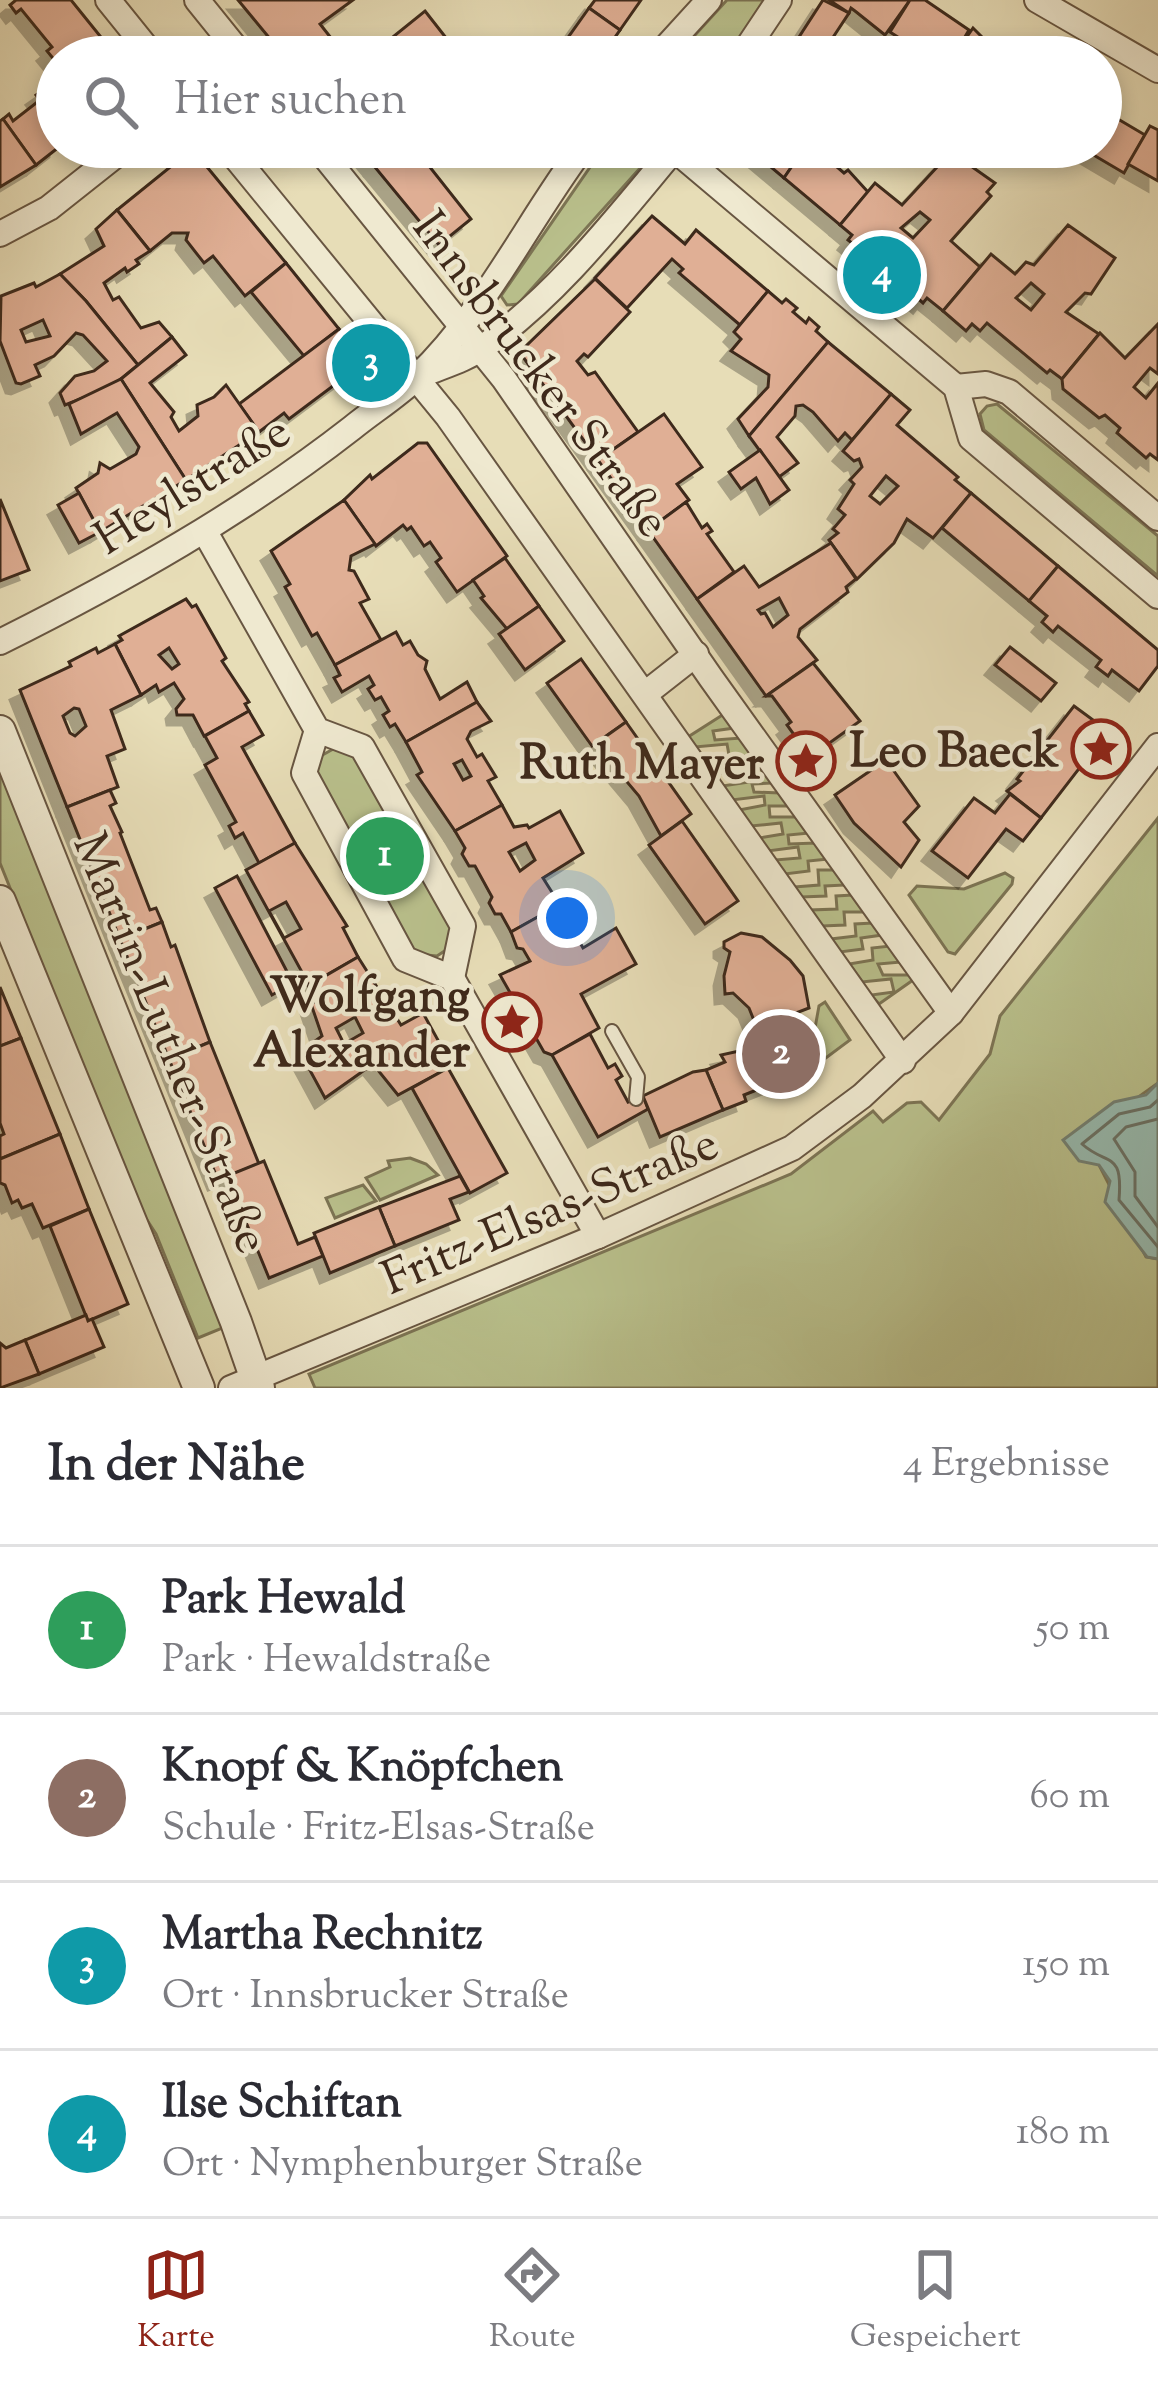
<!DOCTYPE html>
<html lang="de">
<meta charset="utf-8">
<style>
:root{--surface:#fff;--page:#f2f2f3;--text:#2b2b33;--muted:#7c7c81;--line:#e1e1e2;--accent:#8f2418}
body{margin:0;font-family:"Sorts Mill Goudy",serif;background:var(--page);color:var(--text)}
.you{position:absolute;left:567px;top:918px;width:42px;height:42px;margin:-30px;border:9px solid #fff;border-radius:50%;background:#1a73e8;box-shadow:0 0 0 18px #1a73e833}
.badge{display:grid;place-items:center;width:78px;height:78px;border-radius:50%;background:var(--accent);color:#fff;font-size:39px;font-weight:700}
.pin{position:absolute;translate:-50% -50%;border:6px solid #fff;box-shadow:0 3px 12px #0006}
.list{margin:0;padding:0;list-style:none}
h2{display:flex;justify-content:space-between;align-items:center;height:156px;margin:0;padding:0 48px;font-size:51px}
h2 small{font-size:39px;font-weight:400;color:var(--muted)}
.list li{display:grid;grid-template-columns:78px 1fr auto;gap:36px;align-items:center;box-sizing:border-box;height:168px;padding:0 48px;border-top:3px solid var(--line)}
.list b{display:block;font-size:45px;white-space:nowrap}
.list p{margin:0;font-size:39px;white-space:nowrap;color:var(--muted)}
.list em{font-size:39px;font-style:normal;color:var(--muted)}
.icon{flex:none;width:66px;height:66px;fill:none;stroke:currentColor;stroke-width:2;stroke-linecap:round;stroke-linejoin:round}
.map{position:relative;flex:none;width:1158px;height:1388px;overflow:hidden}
.search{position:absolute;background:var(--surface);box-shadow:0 6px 18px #0003;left:36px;right:36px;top:36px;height:132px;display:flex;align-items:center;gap:30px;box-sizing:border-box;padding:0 42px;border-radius:66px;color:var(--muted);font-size:45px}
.sheet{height:828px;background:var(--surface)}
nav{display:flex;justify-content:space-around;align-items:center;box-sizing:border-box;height:168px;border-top:3px solid var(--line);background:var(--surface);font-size:33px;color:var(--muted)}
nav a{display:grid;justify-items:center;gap:6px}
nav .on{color:var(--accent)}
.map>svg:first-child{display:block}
.green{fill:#b9c08c;stroke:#7c7454;stroke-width:3}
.water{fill:#97bbb0;stroke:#738174;stroke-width:3}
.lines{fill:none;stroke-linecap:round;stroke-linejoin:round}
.shore{stroke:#6a7266;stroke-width:3}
.building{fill:#e0af95;stroke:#3e291b;stroke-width:3;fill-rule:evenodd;filter:url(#shadow)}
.service-casing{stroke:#685642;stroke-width:16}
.minor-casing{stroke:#685642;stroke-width:28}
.tertiary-casing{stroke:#685642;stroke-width:34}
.service{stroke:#efe9d0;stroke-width:12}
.minor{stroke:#efe9d0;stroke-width:24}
.tertiary{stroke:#efe9d0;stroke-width:30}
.labels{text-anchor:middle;stroke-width:9;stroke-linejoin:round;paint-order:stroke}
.street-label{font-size:48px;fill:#3e291b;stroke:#efe9d0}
.poi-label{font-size:48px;font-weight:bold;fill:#3e291b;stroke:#efe9d0;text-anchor:end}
</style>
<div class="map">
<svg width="1158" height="1388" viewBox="0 0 1158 1388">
<defs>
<filter id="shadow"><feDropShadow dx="-10" dy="10" stdDeviation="0" flood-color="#0004"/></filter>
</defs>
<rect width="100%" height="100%" fill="#e7ddb7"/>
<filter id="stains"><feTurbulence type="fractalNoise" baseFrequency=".00167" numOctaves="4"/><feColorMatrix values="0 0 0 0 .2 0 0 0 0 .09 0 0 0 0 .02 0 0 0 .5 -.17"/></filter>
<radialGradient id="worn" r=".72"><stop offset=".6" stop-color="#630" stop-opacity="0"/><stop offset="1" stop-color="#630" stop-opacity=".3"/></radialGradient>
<!-- green -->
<g class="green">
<path d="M727,0h40l-39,57h-53z"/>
<path d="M604,147h55l-141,157 -11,1 -6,-9z"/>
<path d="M997,404l161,132v40l-174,-146 -4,-16 7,-8z"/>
<path d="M724,714l10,14 -21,3 2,9 26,-2 12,17 -21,2 2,10 26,-2 14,18 -22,1 2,8 26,1 10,13h-21l1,11h27l12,16 -21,2 1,9 27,-1 12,16 -20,2 1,10 -24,3 -10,-14 25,-2 -2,-11 -30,4 -9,-13 24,-4 -2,-11 -30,3 -12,-16 26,-5 -1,-9 -32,4 -10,-14 27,-4 -2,-11 -33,3 -12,-16 27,-3 -2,-11 -32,3 -7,-10z"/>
<path d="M335,748l18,4 99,176 -6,22 -9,6 -21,-2 -101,-176 4,-21z"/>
<path d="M0,767l225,560 -27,11 -42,-104 -18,-28 -138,-343z"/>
<path d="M1158,818v265l-21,15 -38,67 47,92 12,2v129h-843l-6,-14 482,-200 82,-63 10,11 24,-19 14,-1 18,18 51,-66 10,-38z"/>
<path d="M818,870h17l11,15 -21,1 1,10 -25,1 -7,-10 25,-2z"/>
<path d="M1005,873l8,5 -1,6 -57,70 -7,-2 -39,-57 8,-9 47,3z"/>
<path d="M853,895l12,17h-21l1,13 -23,1 -11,-16 26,-1 -1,-13z"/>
<path d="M873,923l9,12 -21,3 2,11 -23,3 -9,-13 25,-3 -1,-12z"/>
<path d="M890,946l11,16 -23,2 5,11h27l3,5 -34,24 -8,-9 23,-3 -3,-13 -29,3 -13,-18 24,-4 -1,-12z"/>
<path d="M825,1002l25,38 -43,32 12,-66z"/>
<path d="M410,1158l16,6 12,11 -58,25 -14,-22 24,-11 -2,-6z"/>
<path d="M363,1185l13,16 -41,17 -9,-20z"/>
</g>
<!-- water -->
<path class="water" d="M1158,1083v176l-11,-2 -42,-55 5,-21 -11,-16 -20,-4 -16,-21 51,-38 32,-7z"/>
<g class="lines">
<!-- shore -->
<g class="shore">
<path d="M1158,1100l-8,7 -31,7 -37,30c26,23 41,6 37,56l39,47"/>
<path d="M1158,1119l-32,8 -12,12 21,33v24l23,31"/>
</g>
</g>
<!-- building -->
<g class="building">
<path d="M16,0h55l46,57h-60l-1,5 -9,-11 5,-4 -31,-38 -5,4 -6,-8z"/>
<path d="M238,0h115l-33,24 26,33h-61z"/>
<path d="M595,0h46l-21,30 -31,-22z"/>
<path d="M823,0l26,13 -29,44h-34z"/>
<path d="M829,0h81l-25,35 -30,-24 -4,-3 -2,5z"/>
<path d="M910,0h15l44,30 -16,27h-24l-39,-25z"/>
<path d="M589,8l31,22 -19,27h-24l-15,-11z"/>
<path d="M425,11l29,37 -11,9h-10l-9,-11 -6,-1 -10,12h-40z"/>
<path d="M973,28l11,11 30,18h-61z"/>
<path d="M558,44l4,2 15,11h-29z"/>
<path d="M46,88l11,8 2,51 -23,18 -33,-46 6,-5 4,7 27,-21 -4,-5z"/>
<path d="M1101,109l44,26 -21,38 -44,-26h21z"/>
<path d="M3,119l33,46 -36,22v-66z"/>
<path d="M1150,126l8,4v51l-30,-17z"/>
<path d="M358,147h39l-23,19z"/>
<path d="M397,147h17l57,72 -32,26 -65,-79z"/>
<path d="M747,147h58l-21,31z"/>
<path d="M805,147h9l30,26 4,-3 20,22 -28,33 -56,-47z"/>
<path d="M951,152l44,31 -8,9 4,4 -40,45 29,26 -37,44 -16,-13 -4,5 -16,-14 4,-5 -39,-33 -4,5 -20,-16 4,-5 -12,-10 35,-42 27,22zM920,212l10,8 -17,18 -12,-10z"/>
<path d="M185,155l13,1 88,107 -41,33 -32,-40 -9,7 -18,-23 2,-7h-16l-22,18 -33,-41z"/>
<path d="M117,210l33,41 -14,9 3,4 -12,8 -2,-4 -21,15 9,17 6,-3 22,31 18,-6 13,15 -34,28 -52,-64 -26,-27 44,-28 -8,-17z"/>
<path d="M652,216l33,28 11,-14 72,61 -28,34 -61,-52 4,-4 -11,-10 -45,49 -32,-30z"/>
<path d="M1068,225l47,33 -24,36 -6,-1 -19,19 33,22 -37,45 -12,-9 -3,3 -60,-50 -7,8 -8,-7 -6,7 -23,-20 48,-57 24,20 11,-12 8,3zM1031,283l13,11 -13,16 -15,-12z"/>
<path d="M286,263l53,66 -35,27 -53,-64z"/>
<path d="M60,274l26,27 52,64 -27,22 -46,18 -5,-12 15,-17 19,-5 13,-10 -24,-26 -7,-2 -22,23 -19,9 5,11 -19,8 -5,-1 -16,-42 1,-45 33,-13 2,4zM43,320l7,16 -24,6 -5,-12z"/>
<path d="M595,279l35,33 -42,45 -4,-3 -7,7 11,14 7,-3 43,60 -40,28 -75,-103 1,-9z"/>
<path d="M768,291l14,12 4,-4 11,9 -4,4 13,11 3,-5 10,9 -3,4 12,11 -79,94 -11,-17 30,-32 1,-12 -38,-24 10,-12 -7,-7z"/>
<path d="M1158,324v50l-8,-6 -16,19 12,11 12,-15v77l-8,-6 -4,4 -29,-25 3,-5 -15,-13 -6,3 -36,-29 -1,-10 38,-46 25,25z"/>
<path d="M339,329l26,33 -76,57 -5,-6 -25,19 -20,-28z"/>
<path d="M172,337l14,18 -36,28 24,29 -3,5 8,14 19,-15 -1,-11 17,-8 12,-12 33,47 -73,48 -65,-101z"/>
<path d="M828,342l63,52 -39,46 -7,-7 -7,8 -25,-29 -10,-7 -7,1 -1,10 -18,21 21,26 -19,14 -30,-41z"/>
<path d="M121,379l65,101 -86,52 -24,-44 22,-15 2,-10 10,6 26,-15 3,-7 -22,-34 -36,21 -12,-30z"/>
<path d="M891,394l19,16 -13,15 61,52 -3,3 16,13 -38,45 -26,-19 -13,24 -37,36 -28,-39 9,-7 -5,-4 12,-14 -7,-6 16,-25 -4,-4 12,-13 -3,-8 -5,2 -11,-10zM886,476l12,10 -18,18 -10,-8z"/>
<path d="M664,414l38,53 -25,17 12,16 -41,30 -50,-70z"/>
<path d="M418,443h9l80,113 -50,36 -21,-30 5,-4 -11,-16 -6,4 -13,-19 -4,3 -4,-5 -27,21 -32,-46 26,-25 2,4z"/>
<path d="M760,450l29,40 -19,14 -14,-26 -15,11 -12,-17z"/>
<path d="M79,493l21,39 -21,11 -21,-38z"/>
<path d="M971,493l87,73 -29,35 -87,-73z"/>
<path d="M0,499l29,71 -29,11z"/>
<path d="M344,500l31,44 -24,12 -2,14 5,1 15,28 -9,4 21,37 -46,25 -18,-32 -5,3 -27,-49 5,-3 -19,-33z"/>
<path d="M686,502l16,26 5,-4 5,7 -5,3 27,38 -37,27 -49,-69z"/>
<path d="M831,543l25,36 -10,8 2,5 -48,37 -2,8 19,23 -51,36 -69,-97 47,-33 15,21zM779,598l9,17 -15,12 -8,-14 -4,1 -3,-4z"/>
<path d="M505,558l34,48 -32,23 -26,-31 3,-2 -11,-16z"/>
<path d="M1058,566l100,84v16l-19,25 -27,-21 -4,6 -12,-9 5,-7 -43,-34 -5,6 -11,-10 5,-6 -18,-15z"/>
<path d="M186,599l6,8 4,-2 30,53 -4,3 27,41 -4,2 4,7 -45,25 -11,-21h-16l-1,-6 8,-10 -10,-16 -15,9 -3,-7 -15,10 -26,-51 7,-4 -3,-4zM169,648l10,16 -7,5 -13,-14z"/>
<path d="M539,606l25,35 -39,29 -26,-36z"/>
<path d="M396,632l7,13 7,-4 8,14 9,6 -2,8 15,30 27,-17 10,20 -71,40 -11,-18 -5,3 -7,-12 6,-4 -8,-14 -6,3 -7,-11 6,-4 -5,-9 -27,16 -8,-14 6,-3 -5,-10z"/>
<path d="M115,644l26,51 -30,15 14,39 -18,7 11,31 -51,20 -47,-117 51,-24 -2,-4 27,-14 2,5zM74,708l5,1 7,17 -11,10 -5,-3 -7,-17z"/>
<path d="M1010,647l46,36 -15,18 -46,-36z"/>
<path d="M581,659l45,63 -34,24 -45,-63z"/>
<path d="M813,663l47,58 -50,36 -23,-32 4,-3 -19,-26h-6z"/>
<path d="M477,702l14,19 -20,10 -4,8 10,18 5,-3 14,23 -8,4 14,24 -47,26 -38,-56 5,-3 -16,-30zM462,760l9,16 -8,4 -9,-16z"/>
<path d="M1074,706l34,25 -67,87 -34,-27 13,-10 -3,-2z"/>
<path d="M249,711l14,24 -21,12 53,96 -36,20 -16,-30 -8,5 -6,-12 7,-4 -31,-57 12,-7 -12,-22z"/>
<path d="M626,722l65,92 -30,22 -22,-40 -44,-52z"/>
<path d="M886,760l33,46 -15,16 15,18 -18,27 -47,-44 -19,-28z"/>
<path d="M110,790l6,13 -6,3 12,26 -2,1 30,77 6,-2 6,14 -42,17 -53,-132z"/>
<path d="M1010,794l31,24 -18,23 -17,-12 -38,49 -36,-27 42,-53 21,15z"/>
<path d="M502,805l12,22 13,-2 2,3 31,-17 23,42 -40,25 17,27 -49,27 -10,-18h-6l-6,-11 3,-6 -17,-31h-6l-7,-12 3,-6 -10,-17zM526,843l9,17 -15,11 -11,-19z"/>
<path d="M682,821l56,80 -33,23 -56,-79z"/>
<path d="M295,843l52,83 -4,2 15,29 -49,28 -63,-115zM286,902l15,27 -17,9 -15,-27z"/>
<path d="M237,876l56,107 -21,12 -57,-107z"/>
<path d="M559,905l24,43 33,-20 20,36 -55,30 18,34 -47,27 -8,-3 -44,-77 30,-14 -7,-12 -6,-1 -6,-16z"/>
<path d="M162,922l9,25 4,-2 35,97 -41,17 -49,-120z"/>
<path d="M741,933l21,4 28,23 13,16 6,32 -52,20 -8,-20 -16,-15 -8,1 -1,-18 6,-24 -6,-4v-6z"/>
<path d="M358,957l43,68 22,-12 21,38 -4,2 8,15 -50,27 -25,-31 -48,34 -25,-46 22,-16 -11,-32 6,-3 -9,-15zM355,1017l8,16 -19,11 -8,-16z"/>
<path d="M0,987l21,51 -21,8z"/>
<path d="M791,1015l8,22 -11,4 8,18 -17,6 3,7 -10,12 -28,11 2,6 -23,9 -17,-40 19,-8 -4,-7 23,-5 -3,-6 21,-3 -5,-12z"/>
<path d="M590,1034l18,34 7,-4 7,12 -6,4 12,22 15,-6 5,13 -50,28 -46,-82z"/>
<path d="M21,1038l39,96 -60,25v-23l4,-2 -4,-11v-77z"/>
<path d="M210,1042l49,122 -41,16 -49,-121z"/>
<path d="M448,1068l59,105 -37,20 -58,-105z"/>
<path d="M706,1070l17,40 -63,27 -17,-41 50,-24z"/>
<path d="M60,1134l29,75 -46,19 -11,-24 -10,4 -4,-8 -6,3 -7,-18 -5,-2v-24z"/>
<path d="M264,1161l34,83 17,-7 8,19 -54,22 -42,-102z"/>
<path d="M460,1176l9,16 -19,7 9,21 -64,26 -16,-39z"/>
<path d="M379,1207l16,39 -65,27 -16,-40z"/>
<path d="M89,1209l39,95 -40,17 -38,-95z"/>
<path d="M86,1315l2,6 4,-2 12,28 -65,27 -14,-34z"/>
<path d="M25,1340l14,34 -39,14v-45l6,5z"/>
</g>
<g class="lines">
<!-- service casing -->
<g class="service-casing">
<path id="service" d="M612,1031l26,46 -2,22"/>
</g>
<!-- minor casing -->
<g class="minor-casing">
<g id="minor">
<path d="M108,0l46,57"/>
<path d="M197,0l46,57"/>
<path d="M1037,0l121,70"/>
<path d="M657,57l52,-57"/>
<path d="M741,57l38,-57"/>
<path d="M227,147l221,270 455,644"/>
<path d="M317,147l187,232 207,299 240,335"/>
<path d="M674,149l282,238 15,51 187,158"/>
<path d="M0,234l49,-26 77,-61"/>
<path d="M424,374c19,-8 43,-15 59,-27 75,-52 135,-131 193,-200"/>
<path d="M956,387l30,-3 23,8 149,126"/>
<path d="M205,532l112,198 45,17 101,179 -11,52"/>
<path d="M0,642c124,-62 243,-129 352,-214 21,-17 45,-32 65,-51 68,-65 110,-155 166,-230"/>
<path d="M645,694l51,-40"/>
<path d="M317,730l-13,43 101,186 47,19 146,258"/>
<path d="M231,1388l367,-152 194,-88 70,-52 89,-83 207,-267"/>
</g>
</g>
<!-- tertiary casing -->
<g class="tertiary-casing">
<g id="tertiary">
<path d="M0,731l236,591 23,66"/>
<path d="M0,901l199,487"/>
</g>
</g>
<!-- service -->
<use href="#service" class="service"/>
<!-- minor -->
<use href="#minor" class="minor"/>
<!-- tertiary -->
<use href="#tertiary" class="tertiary"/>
</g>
<!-- icons -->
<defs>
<g id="sight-ring" transform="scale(3)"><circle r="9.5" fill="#efe9d0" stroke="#8f2418" stroke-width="1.5"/><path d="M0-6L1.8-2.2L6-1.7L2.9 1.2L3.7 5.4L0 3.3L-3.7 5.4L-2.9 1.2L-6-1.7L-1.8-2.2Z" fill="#8f2418"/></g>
</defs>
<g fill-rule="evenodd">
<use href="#sight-ring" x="1101" y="749"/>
<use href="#sight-ring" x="806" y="761"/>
<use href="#sight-ring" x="512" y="1022"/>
</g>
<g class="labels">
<!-- street labels -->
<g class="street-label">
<text transform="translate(543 373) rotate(53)" y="17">Innsbrucker Straße</text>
<text transform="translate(191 483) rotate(-32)" y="17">Heylstraße</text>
<text transform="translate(173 1042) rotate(68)" y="17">Martin-Luther-Straße</text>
<text transform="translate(549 1209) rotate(-23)" y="17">Fritz-Elsas-Straße</text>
</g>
<!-- poi labels -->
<g class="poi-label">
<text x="1059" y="766">Leo Baeck</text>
<text x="764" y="778">Ruth Mayer</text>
<text x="470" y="1011">Wolfgang<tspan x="470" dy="55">Alexander</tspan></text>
</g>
</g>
<rect width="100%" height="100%" filter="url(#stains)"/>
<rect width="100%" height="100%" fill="url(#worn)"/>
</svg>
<div class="you"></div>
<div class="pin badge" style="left:385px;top:856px;background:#2e9e5b">1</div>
<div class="pin badge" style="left:781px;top:1054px;background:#8d6e63">2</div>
<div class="pin badge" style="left:371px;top:363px;background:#0f9aa8">3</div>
<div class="pin badge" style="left:882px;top:275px;background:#0f9aa8">4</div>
<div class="search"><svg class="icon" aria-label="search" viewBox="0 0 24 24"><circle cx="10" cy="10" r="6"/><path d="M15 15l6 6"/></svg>Hier suchen</div>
</div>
<section class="sheet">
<h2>In der Nähe<small>4 Ergebnisse</small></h2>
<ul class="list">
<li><span class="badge" style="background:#2e9e5b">1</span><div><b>Park Hewald</b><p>Park · Hewaldstraße</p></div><em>50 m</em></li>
<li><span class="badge" style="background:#8d6e63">2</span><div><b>Knopf &amp; Knöpfchen</b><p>Schule · Fritz-Elsas-Straße</p></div><em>60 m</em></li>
<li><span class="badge" style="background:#0f9aa8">3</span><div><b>Martha Rechnitz</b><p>Ort · Innsbrucker Straße</p></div><em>150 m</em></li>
<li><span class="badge" style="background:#0f9aa8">4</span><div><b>Ilse Schiftan</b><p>Ort · Nymphenburger Straße</p></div><em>180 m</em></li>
</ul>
</section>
<nav>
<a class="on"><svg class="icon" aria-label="map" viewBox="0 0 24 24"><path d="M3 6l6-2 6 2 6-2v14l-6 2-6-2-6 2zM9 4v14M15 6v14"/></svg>Karte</a>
<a><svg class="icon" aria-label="directions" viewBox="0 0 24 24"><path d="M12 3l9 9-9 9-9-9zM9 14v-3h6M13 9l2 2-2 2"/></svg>Route</a>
<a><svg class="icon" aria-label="saved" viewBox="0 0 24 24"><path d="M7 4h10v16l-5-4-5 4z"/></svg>Gespeichert</a>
</nav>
